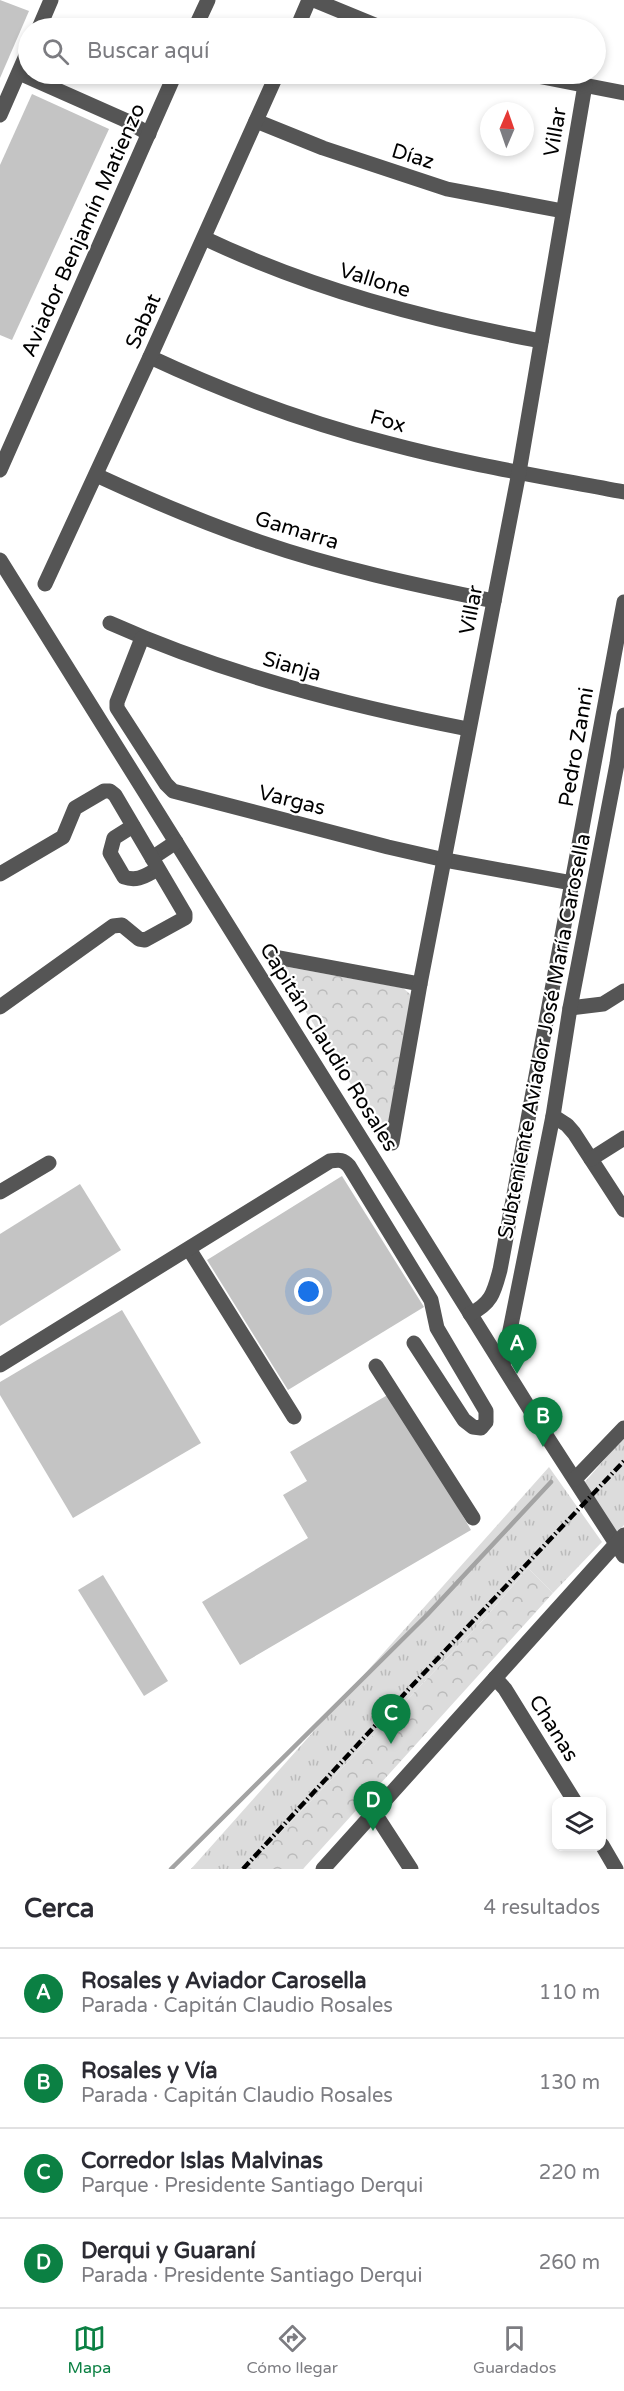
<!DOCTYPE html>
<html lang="es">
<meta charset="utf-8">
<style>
:root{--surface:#fff;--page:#f2f2f3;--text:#2b2b33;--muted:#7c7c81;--line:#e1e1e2;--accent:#0b8043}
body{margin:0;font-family:"Varela Round",sans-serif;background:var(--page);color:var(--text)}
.controls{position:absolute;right:18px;bottom:18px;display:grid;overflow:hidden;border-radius:12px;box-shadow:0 3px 9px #0003}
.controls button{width:54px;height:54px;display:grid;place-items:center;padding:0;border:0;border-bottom:2px solid var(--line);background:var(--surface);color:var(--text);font:30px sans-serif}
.compass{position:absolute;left:480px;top:102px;width:54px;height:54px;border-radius:50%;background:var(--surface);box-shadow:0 3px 9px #0003;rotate:2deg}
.you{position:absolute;left:309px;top:1292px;width:21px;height:21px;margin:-15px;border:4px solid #fff;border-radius:50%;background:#1a73e8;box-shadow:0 0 0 9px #1a73e833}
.badge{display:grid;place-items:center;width:39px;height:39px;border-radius:50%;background:var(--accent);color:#fff;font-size:20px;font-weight:700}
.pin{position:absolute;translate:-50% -50px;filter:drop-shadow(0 2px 3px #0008)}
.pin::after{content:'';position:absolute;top:32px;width:21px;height:18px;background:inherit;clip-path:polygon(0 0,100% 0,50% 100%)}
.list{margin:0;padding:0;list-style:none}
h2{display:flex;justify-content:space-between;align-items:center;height:78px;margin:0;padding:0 24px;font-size:26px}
h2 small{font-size:20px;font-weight:400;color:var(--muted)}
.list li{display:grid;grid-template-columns:39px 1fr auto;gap:18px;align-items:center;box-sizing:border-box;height:90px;padding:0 24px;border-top:2px solid var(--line)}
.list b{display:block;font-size:22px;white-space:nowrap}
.list p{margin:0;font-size:20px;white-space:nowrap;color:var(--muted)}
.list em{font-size:20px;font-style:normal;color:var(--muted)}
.icon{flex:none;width:33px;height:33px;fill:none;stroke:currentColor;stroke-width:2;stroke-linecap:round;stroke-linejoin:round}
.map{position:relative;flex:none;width:624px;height:1869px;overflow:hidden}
.search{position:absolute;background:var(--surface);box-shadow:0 3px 9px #0003;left:18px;right:18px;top:18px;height:66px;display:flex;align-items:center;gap:15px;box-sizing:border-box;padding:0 21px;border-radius:33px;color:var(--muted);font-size:22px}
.sheet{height:438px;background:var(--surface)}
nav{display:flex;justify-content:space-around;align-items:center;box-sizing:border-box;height:84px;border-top:2px solid var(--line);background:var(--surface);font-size:16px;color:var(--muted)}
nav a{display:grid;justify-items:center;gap:3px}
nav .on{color:var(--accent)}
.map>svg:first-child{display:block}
.grass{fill:url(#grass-tufts)}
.forest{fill:url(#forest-crowns)}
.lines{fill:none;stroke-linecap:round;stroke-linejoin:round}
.stream{stroke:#a3a3a3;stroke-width:4.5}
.building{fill:#c4c4c4}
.minor{stroke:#555;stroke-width:15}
.rail{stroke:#000;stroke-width:4.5;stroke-dasharray:9 3 1.5 3;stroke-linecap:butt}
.labels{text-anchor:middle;stroke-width:4.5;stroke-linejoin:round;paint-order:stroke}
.street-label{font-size:21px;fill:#000;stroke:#fff}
</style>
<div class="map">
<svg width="624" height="1869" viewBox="0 0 624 1869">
<defs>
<pattern id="grass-tufts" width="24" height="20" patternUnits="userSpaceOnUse" patternTransform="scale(1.5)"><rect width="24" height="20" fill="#dcdcdc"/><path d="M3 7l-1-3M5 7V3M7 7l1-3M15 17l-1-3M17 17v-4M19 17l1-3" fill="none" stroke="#bbb"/></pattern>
<pattern id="forest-crowns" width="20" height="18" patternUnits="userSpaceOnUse" patternTransform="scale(1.5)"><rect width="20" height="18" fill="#dcdcdc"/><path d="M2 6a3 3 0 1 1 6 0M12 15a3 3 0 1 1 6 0" fill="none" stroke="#bbb"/></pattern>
</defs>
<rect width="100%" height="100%" fill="#fff"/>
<!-- grass -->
<g class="grass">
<path d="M624,1437v88l-8,9 -32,-51z"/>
<path d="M549,1467l53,75 -49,51 -25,-25 -44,51 -238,250h-55z"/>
</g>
<!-- forest -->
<g class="forest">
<path d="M277,965l126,23 7,6 2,9 -26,138z"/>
<path d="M528,1568l25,25 -250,276h-57l238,-250z"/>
</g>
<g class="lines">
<!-- stream -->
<path class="stream" d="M171,1869l256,-254 124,-133"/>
</g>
<!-- building -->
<g class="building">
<path d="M0,0l29,11 -29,67z"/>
<path d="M32,94l77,35 -97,211 -12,-5v-170z"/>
<path d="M342,1176l82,131 -136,83 -81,-130z"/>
<path d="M80,1184l41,66 -121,76v-92z"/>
<path d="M122,1310l79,133 -128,75 -73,-123v-13z"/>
<path d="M391,1393l80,137 -231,135 -38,-63 106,-64 -25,-43 24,-14 -17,-29z"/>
<path d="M103,1575l65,106 -24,15 -66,-106z"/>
</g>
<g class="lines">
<!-- minor -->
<g class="minor">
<path d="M314,0l68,28"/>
<path d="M39,28l12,-28"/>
<path d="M195,28l13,-28"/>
<path d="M297,28l12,-28"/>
<path d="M19,73l106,47 24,14"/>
<path d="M527,74l97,19"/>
<path d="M0,115l28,-64"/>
<path d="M256,121l67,27 124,41 116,22"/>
<path d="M204,238c107,51 221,81 337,103"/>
<path d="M150,357c77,36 155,65 237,86 78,21 158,34 237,49"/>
<path d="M0,470l175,-396"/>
<path d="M96,475c54,25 108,48 164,67 76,26 155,43 234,59"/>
<path d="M0,560l549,880 75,116"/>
<path d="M45,584l105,-227 127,-283"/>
<path d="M110,623c114,51 236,82 358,106"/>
<path d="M142,638l-25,64v6l49,76 7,7 215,56 57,13 127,23"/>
<path d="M133,826l-19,12 -4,15 14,24c14,5 22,-2 34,-8"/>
<path d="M152,858l24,-16"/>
<path d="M0,874l63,-37 12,-29 29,-17h6l5,4 70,119v4l-40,22 -6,-1 -17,-14 -9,1 -113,81"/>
<path d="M275,957l145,27"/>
<path d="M570,1008l33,-4 21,-13"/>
<path d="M553,1116l14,9 7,8 50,77"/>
<path d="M392,1143l28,-159 99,-512 66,-387"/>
<path d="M591,1159l33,-21"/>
<path d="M0,1192l49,-29"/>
<path d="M189,1249l105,168"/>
<path d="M470,1314c22,-11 24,-22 30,-44l124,-668"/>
<path d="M0,1365l330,-204c9,-1 13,-2 19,5l82,134 6,28 49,83v11l-5,6 -8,-1 -9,-7 -50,-77"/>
<path d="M503,1365l50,-249 17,-108 47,-244 7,-49"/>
<path d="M376,1366l97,152"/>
<path d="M575,1479l49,-51"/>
<path d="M495,1678l10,11 70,113"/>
<path d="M374,1812l37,57"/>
<path d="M602,1845l14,24"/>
<path d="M323,1869l301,-334"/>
</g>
<!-- rail -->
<path class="rail" d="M243,1869l165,-179 216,-229"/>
</g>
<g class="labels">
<!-- street labels -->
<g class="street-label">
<text transform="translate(555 132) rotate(-80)" y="7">Villar</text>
<text transform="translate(413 156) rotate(17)" y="7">Díaz</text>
<text transform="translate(83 230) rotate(-66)" y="7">Aviador Benjamín Matienzo</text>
<text transform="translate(375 280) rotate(17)" y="7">Vallone</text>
<text transform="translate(143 321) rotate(-66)" y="7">Sabat</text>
<text transform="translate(388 421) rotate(16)" y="7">Fox</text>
<text transform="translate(297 530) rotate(17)" y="7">Gamarra</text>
<text transform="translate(471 610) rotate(-79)" y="7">Villar</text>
<text transform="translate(292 666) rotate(16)" y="7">Sianja</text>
<text transform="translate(576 747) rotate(-80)" y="7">Pedro Zanni</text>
<text transform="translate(292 800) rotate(14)" y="7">Vargas</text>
<text transform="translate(544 1036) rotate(-79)" y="7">Subteniente Aviador José María Carosella</text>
<text transform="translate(329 1047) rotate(58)" y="7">Capitán Claudio Rosales</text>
<text transform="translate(554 1728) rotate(58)" y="7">Chanas</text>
</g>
</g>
</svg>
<div class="controls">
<button><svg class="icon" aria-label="layers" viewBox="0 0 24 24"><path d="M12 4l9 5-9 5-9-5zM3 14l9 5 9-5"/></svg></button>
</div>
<svg class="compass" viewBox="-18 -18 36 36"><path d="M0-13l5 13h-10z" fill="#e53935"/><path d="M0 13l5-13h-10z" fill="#7c7c81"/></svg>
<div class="you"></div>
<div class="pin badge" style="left:517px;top:1374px">A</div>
<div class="pin badge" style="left:543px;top:1447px">B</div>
<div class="pin badge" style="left:391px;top:1744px">C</div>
<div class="pin badge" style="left:373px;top:1831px">D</div>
<div class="search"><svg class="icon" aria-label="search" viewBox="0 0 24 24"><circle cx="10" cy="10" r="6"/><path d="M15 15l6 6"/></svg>Buscar aquí</div>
</div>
<section class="sheet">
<h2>Cerca<small>4 resultados</small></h2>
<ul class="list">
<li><span class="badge">A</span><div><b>Rosales y Aviador Carosella</b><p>Parada · Capitán Claudio Rosales</p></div><em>110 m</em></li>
<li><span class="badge">B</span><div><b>Rosales y Vía</b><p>Parada · Capitán Claudio Rosales</p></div><em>130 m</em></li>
<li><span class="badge">C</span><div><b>Corredor Islas Malvinas</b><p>Parque · Presidente Santiago Derqui</p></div><em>220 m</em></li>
<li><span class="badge">D</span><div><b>Derqui y Guaraní</b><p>Parada · Presidente Santiago Derqui</p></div><em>260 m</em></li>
</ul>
</section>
<nav>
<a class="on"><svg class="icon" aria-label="map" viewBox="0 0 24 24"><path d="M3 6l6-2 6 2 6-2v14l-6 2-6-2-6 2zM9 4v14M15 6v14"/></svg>Mapa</a>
<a><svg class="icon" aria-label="directions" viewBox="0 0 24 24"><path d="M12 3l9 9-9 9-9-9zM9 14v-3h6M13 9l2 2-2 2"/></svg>Cómo llegar</a>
<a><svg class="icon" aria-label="saved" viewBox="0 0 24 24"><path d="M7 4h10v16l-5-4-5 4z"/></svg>Guardados</a>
</nav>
